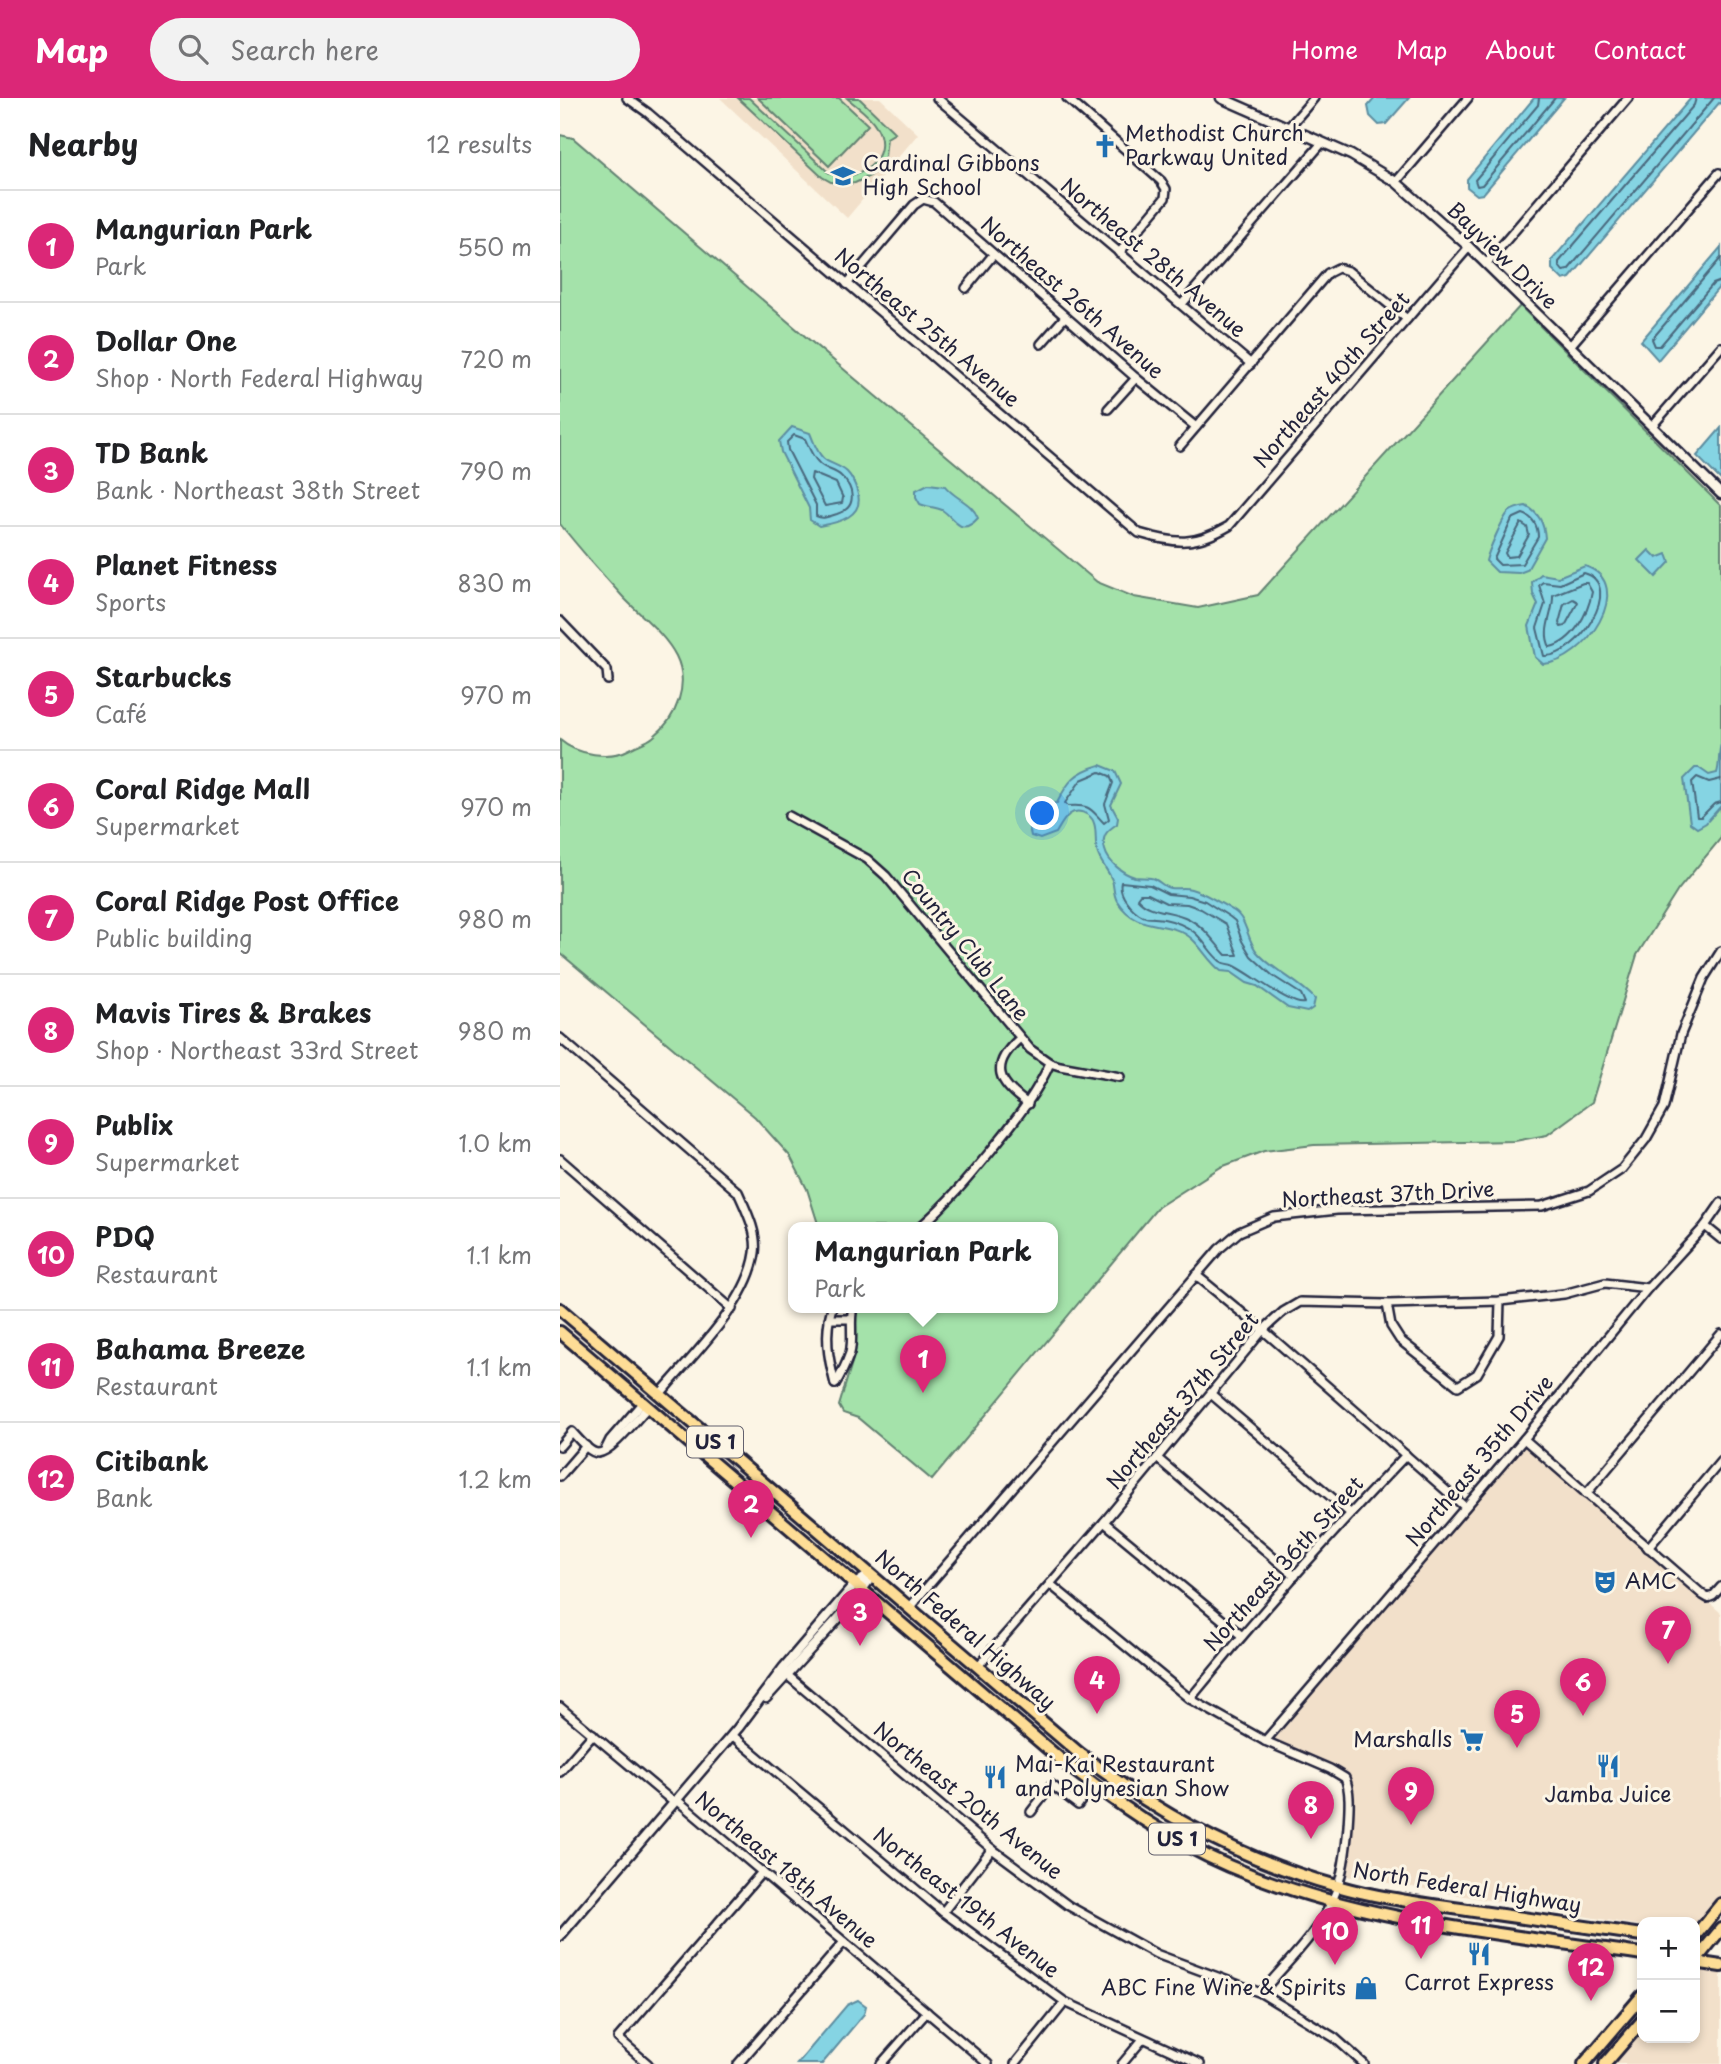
<!DOCTYPE html>
<meta charset="utf-8">
<style>
:root{--surface:#fff;--page:#f2f2f2;--text:#202124;--muted:#757577;--line:#e0e0e0;--accent:#db2777}
body{margin:0;font-family:"Playpen Sans",sans-serif;background:var(--page);color:var(--text)}
.controls{position:absolute;right:21px;bottom:21px;display:grid;overflow:hidden;border-radius:14px;box-shadow:0 4px 10px #0003}
.controls button{width:63px;height:63px;display:grid;place-items:center;padding:0;border:0;border-bottom:2px solid var(--line);background:var(--surface);color:var(--text);font:35px sans-serif}
.you{position:absolute;left:483px;top:716px;width:24px;height:24px;margin:-18px;border:5px solid #fff;border-radius:50%;background:#1a73e8;box-shadow:0 0 0 10px #1a73e833}
.badge{display:grid;place-items:center;width:46px;height:46px;border-radius:50%;background:var(--accent);color:#fff;font-size:23px;font-weight:700}
.pin{position:absolute;translate:-50% -58px;filter:drop-shadow(0 2px 4px #0008)}
.pin::after{content:'';position:absolute;top:37px;width:24px;height:21px;background:inherit;clip-path:polygon(0 0,100% 0,50% 100%)}
.popup{position:absolute;left:228px;top:1124px;width:270px;height:91px;box-sizing:border-box;display:grid;place-content:center;border-radius:14px;background:var(--surface);filter:drop-shadow(0 2px 5px #0005);font-size:23px;white-space:nowrap;color:var(--muted)}
.popup b{font-size:26px;color:var(--text)}
.popup::after{content:'';position:absolute;left:50%;top:100%;margin-left:-14px;border:14px solid transparent;border-top-color:var(--surface)}
.list{margin:0;padding:0;list-style:none}
h2{display:flex;justify-content:space-between;align-items:center;height:91px;margin:0;padding:0 28px;font-size:30px}
h2 small{font-size:23px;font-weight:400;color:var(--muted)}
.list li{display:grid;grid-template-columns:46px 1fr auto;gap:21px;align-items:center;box-sizing:border-box;height:112px;padding:0 28px;border-top:2px solid var(--line)}
.list b{display:block;font-size:26px;white-space:nowrap}
.list p{margin:0;font-size:23px;white-space:nowrap;color:var(--muted)}
.list em{font-size:23px;font-style:normal;color:var(--muted)}
.icon{flex:none;width:38px;height:38px;fill:none;stroke:currentColor;stroke-width:2;stroke-linecap:round;stroke-linejoin:round}
.map{position:relative;flex:none;width:1161px;height:1966px;overflow:hidden}
header{display:flex;align-items:center;gap:42px;box-sizing:border-box;height:98px;padding:0 35px;background:var(--accent);color:#fff}
header strong{font-size:33px}
nav{display:flex;gap:38px;margin-inline-start:auto;font-size:24px}
.search{width:490px;height:63px;background:var(--page);display:flex;align-items:center;gap:18px;box-sizing:border-box;padding:0 24px;border-radius:38px;color:var(--muted);font-size:26px}
main{display:flex}
aside{flex:1;background:var(--surface)}
.map>svg:first-child{display:block}
.built{fill:#f2e0ca}
.green{fill:#a4e2aa;stroke:#638272;stroke-width:2}
.water{fill:#85d4e3;stroke:#5d8da0;stroke-width:2}
.lines{fill:none;stroke-linecap:round;stroke-linejoin:round}
.shore{stroke:#4a697e;stroke-width:2}
.minor-casing{stroke:#22223b;stroke-width:12}
.tertiary-casing{stroke:#22223b;stroke-width:13}
.primary-casing{stroke:#22223b;stroke-width:16}
.minor{stroke:#fcf5e5;stroke-width:7}
.tertiary{stroke:#fcf5e5;stroke-width:8}
.primary{stroke:#fedd96;stroke-width:10}
.labels{text-anchor:middle;stroke-width:6;stroke-linejoin:round;paint-order:stroke}
.shield{fill:#fcf5e5;stroke:#63616e;stroke-width:2}
.shield-label{font-size:19px;font-weight:bold;fill:#22223b}
.poi-label{font-size:21px;fill:#22223b;stroke:#fcf5e5;text-anchor:start}
.street-label{font-size:21px;fill:#22223b;stroke:#fcf5e5}
</style>
<header>
<strong>Map</strong>
<div class="search"><svg class="icon" aria-label="search" viewBox="0 0 24 24"><circle cx="10" cy="10" r="6"/><path d="M15 15l6 6"/></svg>Search here</div>
<nav><a>Home</a><a>Map</a><a>About</a><a>Contact</a></nav>
</header>
<main>
<aside>
<h2>Nearby<small>12 results</small></h2>
<ul class="list">
<li><span class="badge">1</span><div><b>Mangurian Park</b><p>Park</p></div><em>550 m</em></li>
<li><span class="badge">2</span><div><b>Dollar One</b><p>Shop · North Federal Highway</p></div><em>720 m</em></li>
<li><span class="badge">3</span><div><b>TD Bank</b><p>Bank · Northeast 38th Street</p></div><em>790 m</em></li>
<li><span class="badge">4</span><div><b>Planet Fitness</b><p>Sports</p></div><em>830 m</em></li>
<li><span class="badge">5</span><div><b>Starbucks</b><p>Café</p></div><em>970 m</em></li>
<li><span class="badge">6</span><div><b>Coral Ridge Mall</b><p>Supermarket</p></div><em>970 m</em></li>
<li><span class="badge">7</span><div><b>Coral Ridge Post Office</b><p>Public building</p></div><em>980 m</em></li>
<li><span class="badge">8</span><div><b>Mavis Tires &amp; Brakes</b><p>Shop · Northeast 33rd Street</p></div><em>980 m</em></li>
<li><span class="badge">9</span><div><b>Publix</b><p>Supermarket</p></div><em>1.0 km</em></li>
<li><span class="badge">10</span><div><b>PDQ</b><p>Restaurant</p></div><em>1.1 km</em></li>
<li><span class="badge">11</span><div><b>Bahama Breeze</b><p>Restaurant</p></div><em>1.1 km</em></li>
<li><span class="badge">12</span><div><b>Citibank</b><p>Bank</p></div><em>1.2 km</em></li>
</ul>
</aside>
<div class="map">
<svg width="1161" height="1966" viewBox="0 0 1161 1966">
<rect width="100%" height="100%" fill="#fcf5e5"/>
<filter id="ink" filterUnits="userSpaceOnUse"><feTurbulence type="fractalNoise" baseFrequency=".0143" numOctaves="2"/><feDisplacementMap in="SourceGraphic" scale="14" xChannelSelector="R" yChannelSelector="G"/><feConvolveMatrix kernelMatrix="1 2 1 2 8 2 1 2 1" color-interpolation-filters="sRGB"/></filter>
<g filter="url(#ink)">
<!-- built -->
<g class="built">
<path d="M160,0h160l38,36 -71,84z"/>
<path d="M964,1341l197,174v286l-26,29v-6h-53v4l-301,-51 7,-56 1,-42 -84,-36z"/>
<path d="M1135,1869l26,4v93h-108l29,-35v9h53z"/>
</g>
<!-- green -->
<g class="green">
<path d="M178,0h11l79,74c30,14 67,-14 48,-46 -6,-11 -20,-20 -29,-28h12l36,35 -8,5 -2,19 -4,8 -11,11 -15,7 -12,1 -12,-2 -9,-5z"/>
<path d="M198,0h81l29,27 -39,41z"/>
<path d="M0,37l13,3 274,234 250,210 37,15 64,11 60,-13 262,-289 201,200v332l-43,52 -41,65 -45,147 -45,33 -32,6 -201,4 -50,6 -43,16 -63,40 -226,273 -74,-62 -15,-5 -4,-7 14,-47 3,-51 -3,-1h199v-80h-233l-12,-38 -17,-33 -35,-39 -195,-164v-213c17,15 50,20 70,9 7,-4 17,-7 23,-12 24,-19 37,-53 23,-81 -11,-22 -36,-41 -53,-59 -22,-24 -43,-48 -63,-73z"/>
</g>
<!-- water -->
<g class="water">
<path d="M815,0h34l-23,26 -7,1 -9,-9 -2,-10z"/>
<path d="M974,0h30l-81,96 -6,1 -10,-8v-8z"/>
<path d="M1131,0h30v6l-2,-1 -149,175 -7,2 -11,-11v-9z"/>
<path d="M1161,149v38l-63,75 -17,-19z"/>
<path d="M232,329l18,6c4,9 6,18 13,25 6,6 17,7 24,14 5,5 8,12 10,19 9,25 -19,32 -38,35l-9,-6 -1,-12 -28,-56 -2,-11z"/>
<path d="M1161,330v52l-24,-24z"/>
<path d="M368,386l17,2c10,13 27,16 33,32 -18,20 -23,0 -36,-8 -7,-3 -15,-3 -22,-6l-4,-7v-7z"/>
<path d="M966,408c13,7 18,17 19,32l-18,32 -8,3 -22,-1 -11,-11c2,-9 17,-44 23,-49 5,-4 10,-5 17,-6z"/>
<path d="M1089,452l8,8 10,-4 3,8 -14,15 -17,-17z"/>
<path d="M1025,468c53,18 0,97 -42,98l-8,-7 -6,-31 9,-22 -5,-10 -1,-12 9,-8 17,3z"/>
<path d="M1161,646v62l-15,17 -9,5 -7,-5 -6,-44 11,-11h4l10,7 8,-2c3,-10 1,-19 4,-29z"/>
<path d="M540,667l15,6 6,13 -10,21 7,13 -1,6c-11,7 -16,13 -12,26 3,12 18,24 30,27 5,1 11,0 16,1 7,1 12,9 19,10 7,1 14,-1 21,1 15,4 29,14 43,22 13,8 13,29 23,41 16,19 41,28 58,47l-2,9 -6,4 -19,-4 -31,-22 -10,-3 -16,-11 -10,-1c-12,-9 -19,-23 -29,-32 -25,-22 -53,-4 -75,-38 -4,-7 -3,-15 -5,-21 -4,-10 -13,-19 -15,-29 -3,-11 2,-29 -9,-36 -17,-11 -25,6 -32,18l-16,6 -9,-3 -6,-26 2,-6 30,-1c11,-22 18,-31 43,-38z"/>
<path d="M298,1902l8,6 -2,8 -42,50h-25l50,-59z"/>
</g>
<g class="lines">
<!-- shore -->
<g class="shore">
<path d="M979,0l-1,7 -63,75 2,6 5,-1 73,-87"/>
<path d="M1136,0l-2,7 -135,157v4l4,5 5,-1 146,-172"/>
<path d="M1161,160l-69,81 3,7h5l53,-62 8,-3"/>
<path d="M234,337l11,4c4,8 6,16 13,23 6,8 16,7 23,14 14,13 16,32 -4,38 -8,2 -13,6 -21,2v-11l-28,-55 -1,-8z"/>
<path d="M252,375l24,10 7,15 -1,5 -17,3 -14,-27z"/>
<path d="M963,416c10,3 15,12 15,23l-16,27 -22,1 -6,-6 18,-40z"/>
<path d="M961,425l6,4 2,8 -12,21 -10,1 -2,-4z"/>
<path d="M1024,475c42,12 -7,85 -40,83l-7,-28 8,-24 -6,-19 4,-3 17,2z"/>
<path d="M1023,485h4l5,9c-4,22 -19,50 -42,55 -9,-18 4,-33 3,-52z"/>
<path d="M1013,501l5,3 -13,24 -4,1 -2,-4 5,-19z"/>
<path d="M540,674l10,4 3,7 -8,21 4,15 -5,4c-13,-13 -13,-19 -36,-17l-3,-3 16,-23z"/>
<path d="M1161,681l-12,3 -12,-5 -5,5 5,35h4l13,-13 7,-2"/>
<path d="M477,713l18,1 -4,15 -10,4 -4,-1 -4,-15z"/>
<path d="M561,784l29,3 18,9 21,2 16,5 25,16 5,4 7,20 9,15 22,20 28,18 4,9c-13,4 -55,-30 -70,-37 -6,-3 -10,-1 -15,-5 -10,-8 -16,-21 -26,-29 -8,-6 -20,-11 -30,-13 -7,-2 -15,0 -21,-3 -12,-6 -25,-22 -22,-34z"/>
<path d="M580,796h8l18,9 21,1 14,5 25,15 12,31h-12c-12,-13 -21,-28 -37,-36 -19,-10 -38,-5 -52,-21z"/>
</g>
<!-- minor casing -->
<g class="minor-casing">
<g id="minor">
<path d="M67,0l21,15c163,140 328,280 491,420 37,11 56,13 90,-7l240,-279"/>
<path d="M377,0l314,266"/>
<path d="M507,0l94,83 5,8 -1,9 -46,55"/>
<path d="M729,29l25,-29"/>
<path d="M836,84l72,-84"/>
<path d="M926,166l142,-166"/>
<path d="M287,186l67,-79 9,-6 11,3 202,176 60,49"/>
<path d="M406,190l27,-33"/>
<path d="M622,206l140,-161"/>
<path d="M481,246l24,-27"/>
<path d="M1010,248l149,-173"/>
<path d="M548,311l28,-31"/>
<path d="M1092,328l69,-79"/>
<path d="M620,348l148,-173 10,-5 10,3 59,48"/>
<path d="M0,523l47,49 1,10"/>
<path d="M229,718l78,43 19,17 144,173 20,14 10,3 60,11"/>
<path d="M0,940l178,154c8,18 20,41 17,61 -7,50 -64,104 -95,141"/>
<path d="M459,941c-30,27 -21,44 9,65"/>
<path d="M0,1061l172,150"/>
<path d="M1145,1128l16,13"/>
<path d="M360,1129c28,-24 50,-51 73,-79 22,-28 43,-53 57,-85"/>
<path d="M636,1177l67,55 202,177"/>
<path d="M827,1206l4,22 9,14 58,46 19,-12 22,-38 1,-35"/>
<path d="M272,1209c-8,28 -4,50 3,77"/>
<path d="M269,1221h21"/>
<path d="M275,1286c7,-10 11,-20 15,-31 4,-15 -1,-31 3,-46"/>
<path d="M651,1296l139,119"/>
<path d="M964,1341l179,156 5,3 5,-2 8,-9"/>
<path d="M0,1348l12,-14c6,6 17,21 26,21 14,-1 40,-36 50,-46"/>
<path d="M46,1350l4,-8 33,-38"/>
<path d="M597,1360l138,118"/>
<path d="M0,1378l26,-30"/>
<path d="M1026,1396l135,-160"/>
<path d="M544,1424l138,114"/>
<path d="M1088,1450l73,-87"/>
<path d="M490,1486l140,115 75,42 65,28 15,9c6,14 4,32 3,48 -2,24 -5,51 -15,73 -16,36 -48,65 -72,94"/>
<path d="M349,1510l310,-359 20,-17 35,-15 63,-7 205,-4 47,-15 33,-22 24,-30 18,-32 17,-73 23,-56 17,-27"/>
<path d="M418,1568l126,-144 159,-192 20,-18 17,-10 87,2 113,-3 64,-7 41,-11 43,5"/>
<path d="M221,1577h6l205,174 77,57 87,48 105,39 74,45 29,26"/>
<path d="M630,1601c69,-85 141,-166 216,-244"/>
<path d="M0,1609l111,93h6l311,264"/>
<path d="M172,1637l211,177 122,90 135,62"/>
<path d="M705,1643l259,-302 124,-151 57,-62 16,-23"/>
<path d="M0,1674l33,-38"/>
<path d="M471,1714l21,-27 26,20 14,-20"/>
<path d="M383,1814l49,-63"/>
<path d="M88,1966l-30,-26 144,-166"/>
<path d="M178,1966l106,-122"/>
<path d="M321,1966l46,-52"/>
<path d="M455,1966l50,-62"/>
<path d="M562,1966l21,-25"/>
</g>
</g>
<!-- tertiary casing -->
<g class="tertiary-casing">
<g id="tertiary">
<path d="M661,0l130,57 45,27 73,65 252,247"/>
<path d="M206,1600l88,-97 16,-22v-5"/>
<path d="M0,1838l178,-208 46,-61 71,-83 15,-10"/>
</g>
</g>
<!-- primary casing -->
<g class="primary-casing">
<g id="primary">
<path d="M0,1211l519,444c77,60 164,107 258,133 45,13 91,18 137,25 56,8 112,16 168,24"/>
<path d="M0,1234l500,427c52,41 108,81 169,107 130,56 274,68 413,88"/>
<path d="M1135,1838l26,-32"/>
<path d="M1135,1863l26,-32"/>
<path d="M1135,1864l26,4"/>
<path d="M1024,1966l58,-68"/>
<path d="M1045,1966l37,-43"/>
</g>
</g>
<!-- minor -->
<use href="#minor" class="minor"/>
<!-- tertiary -->
<use href="#tertiary" class="tertiary"/>
<!-- primary -->
<use href="#primary" class="primary"/>
</g>
</g>
<!-- icons -->
<defs>
<g id="church-bare" transform="scale(1.89)"><path d="M-1.2-6h2.4v3.5h3.3v2.4h-3.3V6h-2.4V-.1h-3.3v-2.4h3.3Z" fill="#1f6fb2" stroke="#fcf5e5" stroke-width="2.5" paint-order="stroke"/></g>
<g id="school-bare" transform="scale(1.89)"><path d="M0-5L7-2L0 1L-7-2ZM-4 1L0 2.5L4 1V4Q0 6-4 4Z" fill="#1f6fb2" stroke="#fcf5e5" stroke-width="2.5" paint-order="stroke"/></g>
<g id="theatre-bare" transform="scale(1.89)"><path d="M-5-5.5Q0-4 5-5.5V0Q5 5 0 6Q-5 5-5 0ZM-3.3-2.5H-1v1.5H-3.3ZM1-2.5H3.3v1.5H1ZM-2.8 1Q0 5.5 2.8 1Z" fill="#1f6fb2" stroke="#fcf5e5" stroke-width="2.5" paint-order="stroke"/></g>
<g id="supermarket-bare" transform="scale(1.89)"><path d="M-6-5.5h2.5l.6 2H6L4.5 2H-2.5L-4.4-4H-6ZM-1.5 3.2a1.3 1.3 0 1 0 .1 0ZM3 3.2a1.3 1.3 0 1 0 .1 0Z" fill="#1f6fb2" stroke="#fcf5e5" stroke-width="2.5" paint-order="stroke"/></g>
<g id="restaurant-bare" transform="scale(1.89)"><path d="M-5-6h1v4h1v-4h1v4h1v-4h1v5L-1.5 .5V6h-2V.5L-5-1ZM5-6V6H3V1.5H1.5Q1.5-4 5-6Z" fill="#1f6fb2" stroke="#fcf5e5" stroke-width="2.5" paint-order="stroke"/></g>
<g id="shop-bare" transform="scale(1.89)"><path d="M-5-2.5h2.3a2.7 3.5 0 0 1 5.4 0H5L5.5 6h-11ZM-1.5-2.5h3a1.5 2.3 0 0 0-3 0Z" fill="#1f6fb2" stroke="#fcf5e5" stroke-width="2.5" paint-order="stroke"/></g>
</defs>
<g fill-rule="evenodd">
<use href="#church-bare" x="545" y="48"/>
<use href="#school-bare" x="283" y="78"/>
<use href="#theatre-bare" x="1045" y="1484"/>
<use href="#supermarket-bare" x="912" y="1642"/>
<use href="#restaurant-bare" x="1048" y="1668"/>
<use href="#restaurant-bare" x="435" y="1679"/>
<use href="#restaurant-bare" x="919" y="1856"/>
<use href="#shop-bare" x="806" y="1890"/>
</g>
<g class="labels">
<!-- shield labels -->
<g class="shield">
<rect x="127" y="1328.5" width="56" height="31" rx="5"/>
<rect x="589" y="1725.5" width="56" height="31" rx="5"/>
</g>
<g class="shield-label">
<text x="155" y="1351">US 1</text>
<text x="617" y="1748">US 1</text>
</g>
<!-- poi labels -->
<g class="poi-label">
<text x="565" y="43">Methodist Church<tspan x="565" dy="24">Parkway United</tspan></text>
<text x="303" y="73">Cardinal Gibbons<tspan x="303" dy="24">High School</tspan></text>
<text x="1065" y="1491">AMC</text>
<text x="892" y="1649" text-anchor="end">Marshalls</text>
<text x="455" y="1674">Mai-Kai Restaurant<tspan x="455" dy="24">and Polynesian Show</tspan></text>
<text x="1048" y="1704" text-anchor="middle">Jamba Juice</text>
<text x="919" y="1892" text-anchor="middle">Carrot Express</text>
<text x="786" y="1897" text-anchor="end">ABC Fine Wine &amp; Spirits</text>
</g>
<!-- street labels -->
<g class="street-label">
<text transform="translate(942 158) rotate(44)" y="7">Bayview Drive</text>
<text transform="translate(593 160) rotate(40)" y="7">Northeast 28th Avenue</text>
<text transform="translate(512 200) rotate(41)" y="7">Northeast 26th Avenue</text>
<text transform="translate(367 230) rotate(40)" y="7">Northeast 25th Avenue</text>
<text transform="translate(772 282) rotate(-49)" y="7">Northeast 40th Street</text>
<text transform="translate(405 847) rotate(51)" y="7">Country Club Lane</text>
<text transform="translate(828 1097) rotate(-3)" y="7">Northeast 37th Drive</text>
<text transform="translate(623 1303) rotate(-50)" y="7">Northeast 37th Street</text>
<text transform="translate(920 1363) rotate(-50)" y="7">Northeast 35th Drive</text>
<text transform="translate(724 1466) rotate(-48)" y="7">Northeast 36th Street</text>
<text transform="translate(405 1532) rotate(41)" y="7">North Federal Highway</text>
<text transform="translate(408 1703) rotate(39)" y="7">Northeast 20th Avenue</text>
<text transform="translate(226 1772) rotate(40)" y="7">Northeast 18th Avenue</text>
<text transform="translate(907 1790) rotate(9)" y="7">North Federal Highway</text>
<text transform="translate(406 1805) rotate(38)" y="7">Northeast 19th Avenue</text>
</g>
</g>
</svg>
<div class="controls">
<button>+</button>
<button>−</button>
</div>
<div class="you"></div>
<div class="pin badge" style="left:363px;top:1295px">1</div>
<div class="popup"><b>Mangurian Park</b>Park</div>
<div class="pin badge" style="left:191px;top:1440px">2</div>
<div class="pin badge" style="left:300px;top:1548px">3</div>
<div class="pin badge" style="left:537px;top:1616px">4</div>
<div class="pin badge" style="left:957px;top:1650px">5</div>
<div class="pin badge" style="left:1023px;top:1618px">6</div>
<div class="pin badge" style="left:1108px;top:1566px">7</div>
<div class="pin badge" style="left:751px;top:1741px">8</div>
<div class="pin badge" style="left:851px;top:1727px">9</div>
<div class="pin badge" style="left:775px;top:1867px">10</div>
<div class="pin badge" style="left:861px;top:1861px">11</div>
<div class="pin badge" style="left:1031px;top:1903px">12</div>
</div>
</main>
